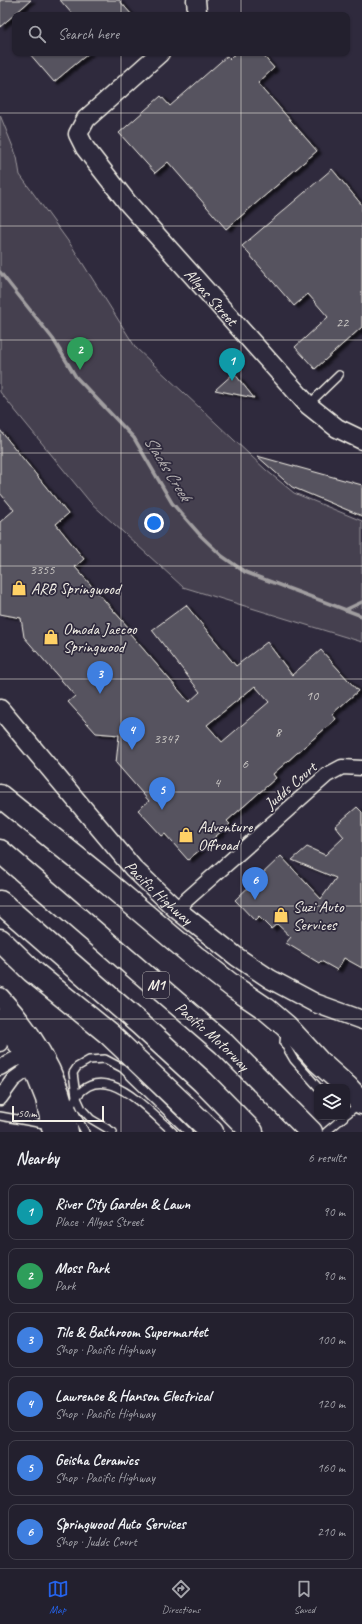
<!DOCTYPE html>
<meta charset="utf-8">
<style>
:root{--surface:#23202e;--page:#2f2d3a;--text:#f1f3f6;--muted:#a3a3aa;--line:#403e4a;--accent:#2563eb}
body{margin:0;font-family:Caveat,sans-serif;background:var(--page);color:var(--text)}
.controls{position:absolute;right:12px;bottom:12px;display:grid;overflow:hidden;border-radius:8px;box-shadow:0 1px 3px #0004}
.controls button{width:36px;height:36px;display:grid;place-items:center;padding:0;border:0;border-bottom:1px solid var(--line);background:var(--surface);color:var(--text);font:20px sans-serif}
.scale{position:absolute;left:12px;bottom:10px;width:92px;box-sizing:border-box;padding-left:4px;border:2px solid #f4f1e8;border-top:0;font-size:11px;line-height:14px;white-space:nowrap;color:#f4f1e8;-webkit-text-stroke:3px #2f2a3d;paint-order:stroke}
.you{position:absolute;left:154px;top:523px;width:14px;height:14px;margin:-10px;border:3px solid #fff;border-radius:50%;background:#1a73e8;box-shadow:0 0 0 6px #1a73e833}
.badge{display:grid;place-items:center;width:26px;height:26px;border-radius:50%;background:var(--accent);color:#fff;font-size:13px;font-weight:700}
.pin{position:absolute;translate:-50% -33px;filter:drop-shadow(0 1px 2px #0008)}
.pin::after{content:'';position:absolute;top:21px;width:14px;height:12px;background:inherit;clip-path:polygon(0 0,100% 0,50% 100%)}
.list{margin:0;padding:0;list-style:none}
h2{display:flex;justify-content:space-between;align-items:center;height:52px;margin:0;padding:0 16px;font-size:17px}
h2 small{font-size:13px;font-weight:400;color:var(--muted)}
.list li{display:grid;grid-template-columns:26px 1fr auto;gap:12px;align-items:center;box-sizing:border-box;height:56px;margin:0 8px 8px;padding:0 8px;border:1px solid var(--line);border-radius:8px}
.list b{display:block;font-size:15px;white-space:nowrap}
.list p{margin:0;font-size:13px;white-space:nowrap;color:var(--muted)}
.list em{font-size:13px;font-style:normal;color:var(--muted)}
.icon{flex:none;width:22px;height:22px;fill:none;stroke:currentColor;stroke-width:2;stroke-linecap:round;stroke-linejoin:round}
.map{position:relative;flex:none;width:362px;height:1132px;overflow:hidden}
.search{position:absolute;background:var(--surface);box-shadow:0 1px 3px #0004;left:12px;right:12px;top:12px;height:44px;display:flex;align-items:center;gap:10px;box-sizing:border-box;padding:0 14px;border-radius:8px;color:var(--muted);font-size:15px}
.sheet{height:436px;background:var(--surface)}
nav{display:flex;justify-content:space-around;align-items:center;box-sizing:border-box;height:56px;border-top:1px solid var(--line);background:var(--surface);font-size:11px;color:var(--muted)}
nav a{display:grid;justify-items:center;gap:2px}
nav .on{color:var(--accent)}
.map>svg:first-child{display:block}
.green{fill:#454050;stroke:#9c989c}
.lines{fill:none;stroke-linecap:round;stroke-linejoin:round}
.stream{stroke:#a19ea0;stroke-width:3.5}
.building{fill:#56525f;stroke:#f4f1e8;fill-rule:evenodd;filter:url(#shadow)}
.service-casing{stroke:#f4f1e8;stroke-width:10}
.minor-casing{stroke:#f4f1e8;stroke-width:17}
.tertiary-casing{stroke:#f4f1e8;stroke-width:21}
.motorway-casing{stroke:#f4f1e8;stroke-width:25}
.service{stroke:#2f2a3d;stroke-width:7}
.minor{stroke:#2f2a3d;stroke-width:14}
.tertiary{stroke:#2f2a3d;stroke-width:18}
.motorway{stroke:#2f2a3d;stroke-width:22}
.grid{fill:none;stroke:#f4f1e8;stroke-width:1;stroke-opacity:0.55}
.labels{text-anchor:middle;stroke-width:3.5;stroke-linejoin:round;paint-order:stroke}
.number-label{font-size:14px;fill:#ccc9c6}
.shield{fill:#2f2a3d;stroke:#b9b5b5;stroke-width:1}
.shield-label{font-size:15px;font-weight:bold;fill:#f4f1e8}
.street-label{font-size:16px;fill:#f4f1e8;stroke:#2f2a3d}
.poi-label{font-size:16px;fill:#f4f1e8;stroke:#2f2a3d;text-anchor:start}
.water-label{font-size:17px;font-style:italic;fill:#b6b2b2;stroke:#2f2a3d}
</style>
<div class="map">
<svg width="362" height="1132" viewBox="0 0 362 1132">
<defs>
<filter id="shadow"><feDropShadow dx="4.5" dy="2.5" stdDeviation="1" flood-color="#0009"/></filter>
</defs>
<rect width="100%" height="100%" fill="#2f2a3d"/>
<filter id="ink" filterUnits="userSpaceOnUse"><feTurbulence type="fractalNoise" baseFrequency=".025" numOctaves="2"/><feDisplacementMap in="SourceGraphic" scale="8" xChannelSelector="R" yChannelSelector="G"/><feConvolveMatrix kernelMatrix="1 2 1 2 8 2 1 2 1" color-interpolation-filters="sRGB"/></filter>
<g filter="url(#ink)">
<!-- green -->
<path class="green" d="M0,115l17,42 3,18 53,73 63,100 130,122 28,23 68,28v121l-179,-55 -93,-85 -90,-110z"/>
<g class="lines">
<!-- stream -->
<g class="stream">
<path d="M0,272l53,67 23,38 58,61 38,65 29,33 21,20 23,16 117,44"/>
<path d="M345,610l17,-8"/>
</g>
</g>
<!-- building -->
<g class="building">
<path d="M0,0h31l-31,27z"/>
<path d="M60,0h59l13,15h-59z"/>
<path d="M29,53h60l-35,29z"/>
<path d="M236,53h25l13,15 -16,15 59,68 -91,78 -58,-67 -13,11 -36,-40 42,-37 9,10 57,-50 3,3z"/>
<path d="M332,169l30,36v122l-47,42 -20,-22 33,-30 -20,-23 -14,12 -52,-60z"/>
<path d="M234,373l20,25 -39,-8z"/>
<path d="M0,430l68,84 -12,10 28,35 -9,8 53,60 -2,2 63,73 11,-10 -48,-62 34,-25 50,61 31,-24 25,33 29,-25 37,41 -26,23 4,5 -63,55 3,4 -49,43 3,3 -42,36 -23,-26 -3,2 -24,-26 11,-9 -33,-38 3,-28 -23,-2 -28,-31 7,-6 -51,-59 -3,-19 -21,-4v-92l14,-12 -14,-17zM255,686l14,16 -47,40 -15,-17z"/>
<path d="M257,456l105,29v31l-70,-29z"/>
<path d="M357,807l5,5v156l-18,-10 -7,12 -16,-9 -2,2 -33,-20 5,-6 -14,-13 -6,5 -12,-12 -4,4 -20,-21 46,-44 40,43 15,-21 -44,-18 15,-13 18,8 19,-18 -9,-11z"/>
</g>
<g class="lines">
<!-- service casing -->
<g class="service-casing">
<g id="service">
<path d="M309,404l30,-29"/>
<path d="M285,1032l-1,11 10,17 24,27"/>
<path d="M70,1104l15,28"/>
<path d="M68,1112c27,-63 75,-6 105,20"/>
<path d="M347,1114l12,-10"/>
<path d="M0,1116l49,9"/>
<path d="M113,1132l-22,-13 -9,-10 -6,-13 -3,-23 4,-6 12,-7 16,-1 17,9 66,64"/>
<path d="M326,1132l18,-15"/>
</g>
</g>
<!-- minor casing -->
<g class="minor-casing">
<g id="minor">
<path d="M176,909l151,-134 15,-8 20,1"/>
<path d="M0,1044v-25"/>
<path d="M0,1068l13,-8 22,-6"/>
<path d="M0,1098l13,-18 19,-14"/>
</g>
</g>
<!-- tertiary casing -->
<g class="tertiary-casing">
<g id="tertiary">
<path d="M194,15l3,-4 -1,-11"/>
<path id="s1" d="M160,53l-74,66 -8,15 7,14 42,54 181,203 29,23 25,12"/>
<path id="s2" d="M0,709l133,159 43,41 61,48 33,22 45,24 47,17"/>
<path d="M0,997c25,27 45,56 58,90 6,14 8,30 11,45"/>
<path d="M0,1018l32,48 13,33 7,33"/>
</g>
</g>
<!-- motorway casing -->
<g class="motorway-casing">
<g id="motorway">
<path d="M0,796l98,79 96,81 41,32 31,21 20,17 33,36 28,25"/>
<path id="s3" d="M0,851l224,193 87,88"/>
<path d="M0,902l140,122 63,58 49,50"/>
<path d="M0,940l32,31 76,62 104,99"/>
<path d="M347,1087l15,16"/>
</g>
</g>
<!-- service -->
<use href="#service" class="service"/>
<!-- minor -->
<use href="#minor" class="minor"/>
<!-- tertiary -->
<use href="#tertiary" class="tertiary"/>
<!-- motorway -->
<use href="#motorway" class="motorway"/>
</g>
</g>
<!-- grid -->
<path class="grid" d="M121,0v15M241,0v15M121,53v1079M241,53v1079M0,113h362M0,226h362M0,340h362M0,453h362M0,566h362M0,679h362M0,792h362M0,906h362M0,1019h362"/>
<!-- icons -->
<defs>
<g id="shop-bare" transform="scale(1.2)"><path d="M-5-2.5h2.3a2.7 3.5 0 0 1 5.4 0H5L5.5 6h-11ZM-1.5-2.5h3a1.5 2.3 0 0 0-3 0Z" fill="#ffd166" stroke="#2f2a3d" stroke-width="2.5" paint-order="stroke"/></g>
</defs>
<g fill-rule="evenodd">
<use href="#shop-bare" x="19" y="588"/>
<use href="#shop-bare" x="51" y="637"/>
<use href="#shop-bare" x="186" y="835"/>
<use href="#shop-bare" x="281" y="915"/>
</g>
<g class="labels">
<!-- number labels -->
<g class="number-label">
<text x="342" y="327">22</text>
<text x="42" y="574">3355</text>
<text x="312" y="700">10</text>
<text x="278" y="737">8</text>
<text x="166" y="743">3347</text>
<text x="245" y="768">6</text>
<text x="217" y="787">4</text>
</g>
<!-- shield labels -->
<rect class="shield" x="143" y="972" width="26" height="26" rx="3"/>
<g class="shield-label">
<text x="156" y="990">M1</text>
</g>
<!-- street labels -->
<g class="street-label">
<text dy="6" stroke="none"><textPath href="#s1" startOffset="327">Allgas Street</textPath></text>
<text transform="translate(290 785) rotate(-41)" y="6">Judds Court</text>
<text dy="6" stroke="none"><textPath href="#s2" startOffset="243">Pacific Highway</textPath></text>
<text dy="6" stroke="none"><textPath href="#s3" startOffset="282">Pacific Motorway</textPath></text>
</g>
<!-- poi labels -->
<g class="poi-label">
<text x="31" y="594">ARB Springwood</text>
<text x="63" y="634">Omoda Jaecoo<tspan x="63" dy="18">Springwood</tspan></text>
<text x="198" y="832">Adventure<tspan x="198" dy="18">Offroad</tspan></text>
<text x="293" y="912">Suzi Auto<tspan x="293" dy="18">Services</tspan></text>
</g>
<!-- water labels -->
<g class="water-label">
<text transform="translate(168 468) rotate(58)" y="6">Slacks Creek</text>
</g>
</g>
</svg>
<div class="controls">
<button><svg class="icon" aria-label="layers" viewBox="0 0 24 24"><path d="M12 4l9 5-9 5-9-5zM3 14l9 5 9-5"/></svg></button>
</div>
<div class="scale">50 m</div>
<div class="you"></div>
<div class="pin badge" style="left:232px;top:381px;background:#0f9aa8">1</div>
<div class="pin badge" style="left:80px;top:370px;background:#2e9e5b">2</div>
<div class="pin badge" style="left:100px;top:694px;background:#3f7fe0">3</div>
<div class="pin badge" style="left:132px;top:750px;background:#3f7fe0">4</div>
<div class="pin badge" style="left:162px;top:810px;background:#3f7fe0">5</div>
<div class="pin badge" style="left:255px;top:900px;background:#3f7fe0">6</div>
<div class="search"><svg class="icon" aria-label="search" viewBox="0 0 24 24"><circle cx="10" cy="10" r="6"/><path d="M15 15l6 6"/></svg>Search here</div>
</div>
<section class="sheet">
<h2>Nearby<small>6 results</small></h2>
<ul class="list">
<li><span class="badge" style="background:#0f9aa8">1</span><div><b>River City Garden &amp; Lawn</b><p>Place · Allgas Street</p></div><em>90 m</em></li>
<li><span class="badge" style="background:#2e9e5b">2</span><div><b>Moss Park</b><p>Park</p></div><em>90 m</em></li>
<li><span class="badge" style="background:#3f7fe0">3</span><div><b>Tile &amp; Bathroom Supermarket</b><p>Shop · Pacific Highway</p></div><em>100 m</em></li>
<li><span class="badge" style="background:#3f7fe0">4</span><div><b>Lawrence &amp; Hanson Electrical</b><p>Shop · Pacific Highway</p></div><em>120 m</em></li>
<li><span class="badge" style="background:#3f7fe0">5</span><div><b>Geisha Ceramics</b><p>Shop · Pacific Highway</p></div><em>160 m</em></li>
<li><span class="badge" style="background:#3f7fe0">6</span><div><b>Springwood Auto Services</b><p>Shop · Judds Court</p></div><em>210 m</em></li>
</ul>
</section>
<nav>
<a class="on"><svg class="icon" aria-label="map" viewBox="0 0 24 24"><path d="M3 6l6-2 6 2 6-2v14l-6 2-6-2-6 2zM9 4v14M15 6v14"/></svg>Map</a>
<a><svg class="icon" aria-label="directions" viewBox="0 0 24 24"><path d="M12 3l9 9-9 9-9-9zM9 14v-3h6M13 9l2 2-2 2"/></svg>Directions</a>
<a><svg class="icon" aria-label="saved" viewBox="0 0 24 24"><path d="M7 4h10v16l-5-4-5 4z"/></svg>Saved</a>
</nav>
